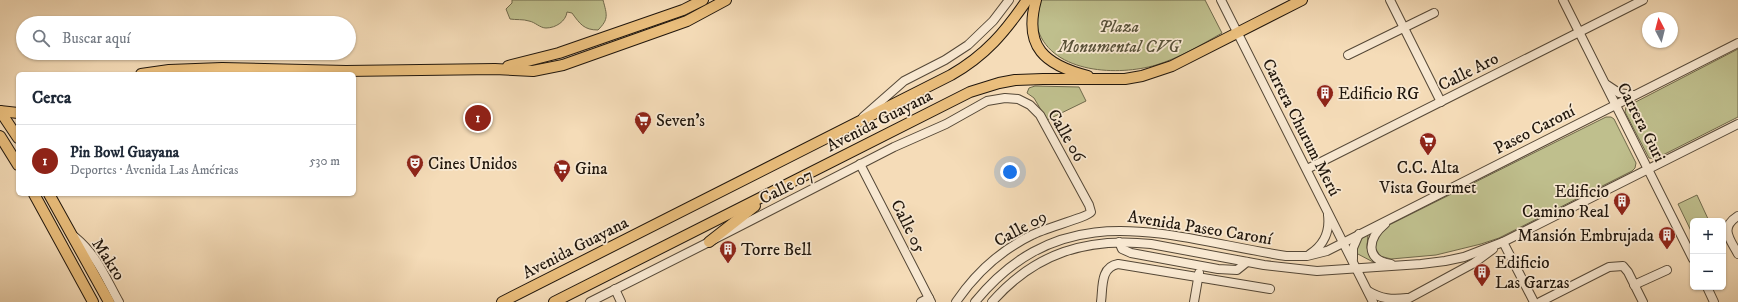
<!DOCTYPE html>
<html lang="es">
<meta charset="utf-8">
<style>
:root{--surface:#fff;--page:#f2f2f3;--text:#1f2937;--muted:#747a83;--line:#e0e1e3;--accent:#8f2418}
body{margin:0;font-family:"IM FELL DW Pica",serif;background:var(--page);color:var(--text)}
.controls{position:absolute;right:12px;bottom:12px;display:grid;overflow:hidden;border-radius:6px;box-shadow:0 1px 3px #0004}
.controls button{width:36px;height:36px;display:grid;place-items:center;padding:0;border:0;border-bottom:1px solid var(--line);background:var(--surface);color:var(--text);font:20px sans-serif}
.compass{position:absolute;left:1642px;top:12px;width:36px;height:36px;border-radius:50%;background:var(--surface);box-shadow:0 1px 3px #0004;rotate:353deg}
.you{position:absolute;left:1010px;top:172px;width:14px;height:14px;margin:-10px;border:3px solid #fff;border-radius:50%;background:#1a73e8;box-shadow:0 0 0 6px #1a73e833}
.badge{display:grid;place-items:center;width:26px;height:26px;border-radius:50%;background:var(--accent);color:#fff;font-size:13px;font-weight:700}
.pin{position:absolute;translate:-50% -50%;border:2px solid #fff;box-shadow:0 1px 4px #0006}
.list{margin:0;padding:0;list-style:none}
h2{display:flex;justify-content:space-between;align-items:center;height:52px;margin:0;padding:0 16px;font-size:17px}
h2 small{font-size:13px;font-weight:400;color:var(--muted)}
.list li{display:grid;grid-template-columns:26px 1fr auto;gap:12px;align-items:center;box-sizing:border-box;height:72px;padding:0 16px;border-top:1px solid var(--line)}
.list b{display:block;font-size:15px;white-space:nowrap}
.list p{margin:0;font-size:13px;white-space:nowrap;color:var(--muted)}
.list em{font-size:13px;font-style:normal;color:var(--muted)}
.icon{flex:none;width:22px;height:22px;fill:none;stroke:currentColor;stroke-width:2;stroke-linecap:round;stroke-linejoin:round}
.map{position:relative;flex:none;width:1738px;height:302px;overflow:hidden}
.search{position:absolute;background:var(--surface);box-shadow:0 1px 3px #0004;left:16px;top:16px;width:340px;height:44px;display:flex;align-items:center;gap:10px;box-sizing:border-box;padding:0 14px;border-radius:22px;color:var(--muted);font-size:15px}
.panel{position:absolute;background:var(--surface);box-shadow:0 1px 3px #0004;left:16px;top:72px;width:340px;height:124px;border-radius:6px}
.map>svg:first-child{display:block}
.green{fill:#bfbf8d;stroke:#706a4c}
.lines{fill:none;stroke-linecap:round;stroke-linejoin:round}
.minor-casing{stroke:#554837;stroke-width:10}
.major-casing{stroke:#20160c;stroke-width:12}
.minor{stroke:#f8e8d1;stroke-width:8}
.major{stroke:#eabe7c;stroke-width:10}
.labels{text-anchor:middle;stroke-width:3.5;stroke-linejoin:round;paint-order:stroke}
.park-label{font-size:17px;font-style:italic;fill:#585139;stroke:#f8e8d1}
.street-label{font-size:17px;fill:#20160c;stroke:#f8e8d1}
.poi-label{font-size:17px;fill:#20160c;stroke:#f8e8d1;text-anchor:start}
</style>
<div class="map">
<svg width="1738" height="302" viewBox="0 0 1738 302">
<rect width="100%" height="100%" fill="#f5dcb8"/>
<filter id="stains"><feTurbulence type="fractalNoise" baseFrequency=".005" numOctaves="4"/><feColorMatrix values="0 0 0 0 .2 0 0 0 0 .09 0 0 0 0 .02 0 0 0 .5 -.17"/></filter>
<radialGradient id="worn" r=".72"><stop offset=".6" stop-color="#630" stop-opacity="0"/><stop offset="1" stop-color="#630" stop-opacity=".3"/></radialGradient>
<!-- green -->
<g class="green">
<path d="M512,0h91c4,15 6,19 -5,30 -14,0 -18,-6 -26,-17l-5,-1c-1,9 -11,16 -21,16 -6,0 -11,-6 -17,-7 -6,-2 -13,-1 -19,-2l-4,-10 6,-6z"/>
<path d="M1038,0h167l17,33c-21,12 -43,25 -66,32 -37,11 -103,9 -118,-35 -3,-9 -1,-20 0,-30z"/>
<path d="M1738,49v68l-83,42 -6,-1 -24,-46 1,-5z"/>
<path d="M1035,86l44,1 7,14 -39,19 -13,-22 -7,-5 2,-5z"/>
<path d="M1606,117h5l3,2 22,44 -1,5 -3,3 -133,67 -18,6 -45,11 -45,4 -11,-3 -6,-10 7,-17z"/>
<path d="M1697,195l12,26h-16v14l-15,-31z"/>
<path d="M1368,233l-1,15 8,15 -19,-10 4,-14z"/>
</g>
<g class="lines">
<!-- minor casing -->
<g class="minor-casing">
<g id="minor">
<path d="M1221,0l152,302"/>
<path d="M1390,0l51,102"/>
<path d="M1563,0l130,259"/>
<path d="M1348,55l86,-42"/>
<path d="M1607,85l12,8 14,2"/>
<path d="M863,117l41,-36 41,-21 23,-15 25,-24 16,-21"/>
<path d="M860,164l71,138"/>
<path d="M1307,169l336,-169"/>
<path d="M1738,216c-19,12 -8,23 0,38"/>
<path d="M1385,224c-17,14 -21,36 6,40"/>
<path d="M75,237c22,18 30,40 44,65"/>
<path d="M1119,242l3,7 9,4 87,16 19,1 10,-8"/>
<path d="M1503,242l31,60"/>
<path d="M1310,254c14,-9 20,-23 18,-39"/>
<path d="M1353,259v-11l6,-14"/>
<path d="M1634,285l33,-15"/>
<path d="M1707,287l7,15"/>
<path d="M615,289l6,13"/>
<path d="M1368,291c13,8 24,9 39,7"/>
<path d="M590,302l119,-60 185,-95 52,-23 41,-23 18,-3 13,1 12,6 10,10 49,90 2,7c-3,5 -49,17 -59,23 -31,15 -57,39 -76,67"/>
<path d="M921,302l8,-4"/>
<path d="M975,302c90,-110 194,-64 311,-46h21l20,-5 411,-208"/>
<path d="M992,302c43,-49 95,-65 159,-58l113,21 53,6 104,-7 24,-3 19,-4 39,-15 235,-118"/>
<path d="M1101,302c2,-14 -1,-35 17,-38l152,25"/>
<path d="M1194,302l5,-29"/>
<path d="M1402,302l72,-39 19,-14"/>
<path d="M1540,302l69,-35 14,-1 5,6 15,30"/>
</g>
</g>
<!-- major casing -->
<g class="major-casing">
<g id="major">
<path d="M1036,0c-13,47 9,65 52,76"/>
<path d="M508,66l51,-13 124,-43 20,-10"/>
<path d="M141,74l28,-4 53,-2 124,3 149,-2 38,2 30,-6 124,-44 39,-21"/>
<path d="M0,111l18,27"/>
<path d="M0,111l18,2"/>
<path d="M0,136l18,29"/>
<path d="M34,194l59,108"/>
<path d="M49,194l60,108"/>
<path d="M709,242l46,-36"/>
<path d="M502,302l449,-227c35,-20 54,-43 76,-75"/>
<path d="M554,302l416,-210 29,-9 16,-3 28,-1h82l17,-3 30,-10 130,-66"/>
</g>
</g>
<!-- minor -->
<use href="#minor" class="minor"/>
<!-- major -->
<use href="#major" class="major"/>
</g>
<!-- icons -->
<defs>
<g id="building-pin" transform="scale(0.9)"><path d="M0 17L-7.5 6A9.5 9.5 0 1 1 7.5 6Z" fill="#8f2418" stroke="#f8e8d1"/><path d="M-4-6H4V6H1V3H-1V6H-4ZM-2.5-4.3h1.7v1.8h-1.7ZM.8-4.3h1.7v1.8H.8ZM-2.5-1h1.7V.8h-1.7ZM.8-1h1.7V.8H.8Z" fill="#fff"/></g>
<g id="supermarket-pin" transform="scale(0.9)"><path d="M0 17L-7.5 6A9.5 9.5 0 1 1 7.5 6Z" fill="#8f2418" stroke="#f8e8d1"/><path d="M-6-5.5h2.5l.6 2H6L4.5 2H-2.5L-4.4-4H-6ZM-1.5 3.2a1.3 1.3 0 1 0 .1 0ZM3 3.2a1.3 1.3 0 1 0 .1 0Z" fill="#fff"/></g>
<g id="theatre-pin" transform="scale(0.9)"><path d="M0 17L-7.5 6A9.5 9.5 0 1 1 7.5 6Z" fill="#8f2418" stroke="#f8e8d1"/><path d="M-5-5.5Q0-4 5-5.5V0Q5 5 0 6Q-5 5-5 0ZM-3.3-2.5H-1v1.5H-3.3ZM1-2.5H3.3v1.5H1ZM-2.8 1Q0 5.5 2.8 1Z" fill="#fff"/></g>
</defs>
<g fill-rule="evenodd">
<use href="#building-pin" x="1325" y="93"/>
<use href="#supermarket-pin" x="643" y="120"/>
<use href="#supermarket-pin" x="1428" y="141"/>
<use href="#theatre-pin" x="415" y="163"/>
<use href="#supermarket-pin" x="562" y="168"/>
<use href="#building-pin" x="1622" y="201"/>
<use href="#building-pin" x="1667" y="235"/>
<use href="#building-pin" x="728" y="249"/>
<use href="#building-pin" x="1482" y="272"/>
</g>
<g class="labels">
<!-- park labels -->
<g class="park-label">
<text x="1119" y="32">Plaza<tspan x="1119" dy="20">Monumental CVG</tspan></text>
</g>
<!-- street labels -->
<g class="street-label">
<text transform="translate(1468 71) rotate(-27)" y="6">Calle Aro</text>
<text transform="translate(879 120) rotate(-27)" y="6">Avenida Guayana</text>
<text transform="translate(1642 122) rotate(63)" y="6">Carrera Guri</text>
<text transform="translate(1302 127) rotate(63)" y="6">Carrera Churum Merú</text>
<text transform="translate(1534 129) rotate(-27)" y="6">Paseo Caroní</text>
<text transform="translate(1067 135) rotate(60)" y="6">Calle 06</text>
<text transform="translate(786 186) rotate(-27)" y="6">Calle 07</text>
<text transform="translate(909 226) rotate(63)" y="6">Calle 05</text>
<text transform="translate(1200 227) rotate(9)" y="6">Avenida Paseo Caroní</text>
<text transform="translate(1020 228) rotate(-29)" y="6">Calle 09</text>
<text transform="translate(575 247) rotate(-27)" y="6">Avenida Guayana</text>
<text transform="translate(109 259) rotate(57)" y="6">Makro</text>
</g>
<!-- poi labels -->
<g class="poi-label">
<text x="1338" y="99">Edificio RG</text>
<text x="656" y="126">Seven's</text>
<text x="428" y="169">Cines Unidos</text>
<text x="1428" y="173" text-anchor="middle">C.C. Alta<tspan x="1428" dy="20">Vista Gourmet</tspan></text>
<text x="575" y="174">Gina</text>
<text x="1609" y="197" text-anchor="end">Edificio<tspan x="1609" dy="20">Camino Real</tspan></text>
<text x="1654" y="241" text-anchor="end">Mansión Embrujada</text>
<text x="741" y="255">Torre Bell</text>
<text x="1495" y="268">Edificio<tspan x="1495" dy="20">Las Garzas</tspan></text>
</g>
</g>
<rect width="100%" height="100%" filter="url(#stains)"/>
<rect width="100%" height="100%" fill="url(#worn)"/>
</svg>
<div class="controls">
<button>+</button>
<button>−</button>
</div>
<svg class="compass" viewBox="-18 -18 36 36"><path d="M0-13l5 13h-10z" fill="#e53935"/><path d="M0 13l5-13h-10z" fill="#747a83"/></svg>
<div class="you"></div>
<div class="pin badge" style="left:478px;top:118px">1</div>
<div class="search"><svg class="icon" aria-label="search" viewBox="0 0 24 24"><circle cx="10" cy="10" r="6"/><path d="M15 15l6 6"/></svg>Buscar aquí</div>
<section class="panel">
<h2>Cerca<small></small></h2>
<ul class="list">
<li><span class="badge">1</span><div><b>Pin Bowl Guayana</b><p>Deportes · Avenida Las Américas</p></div><em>530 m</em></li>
</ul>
</section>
</div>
